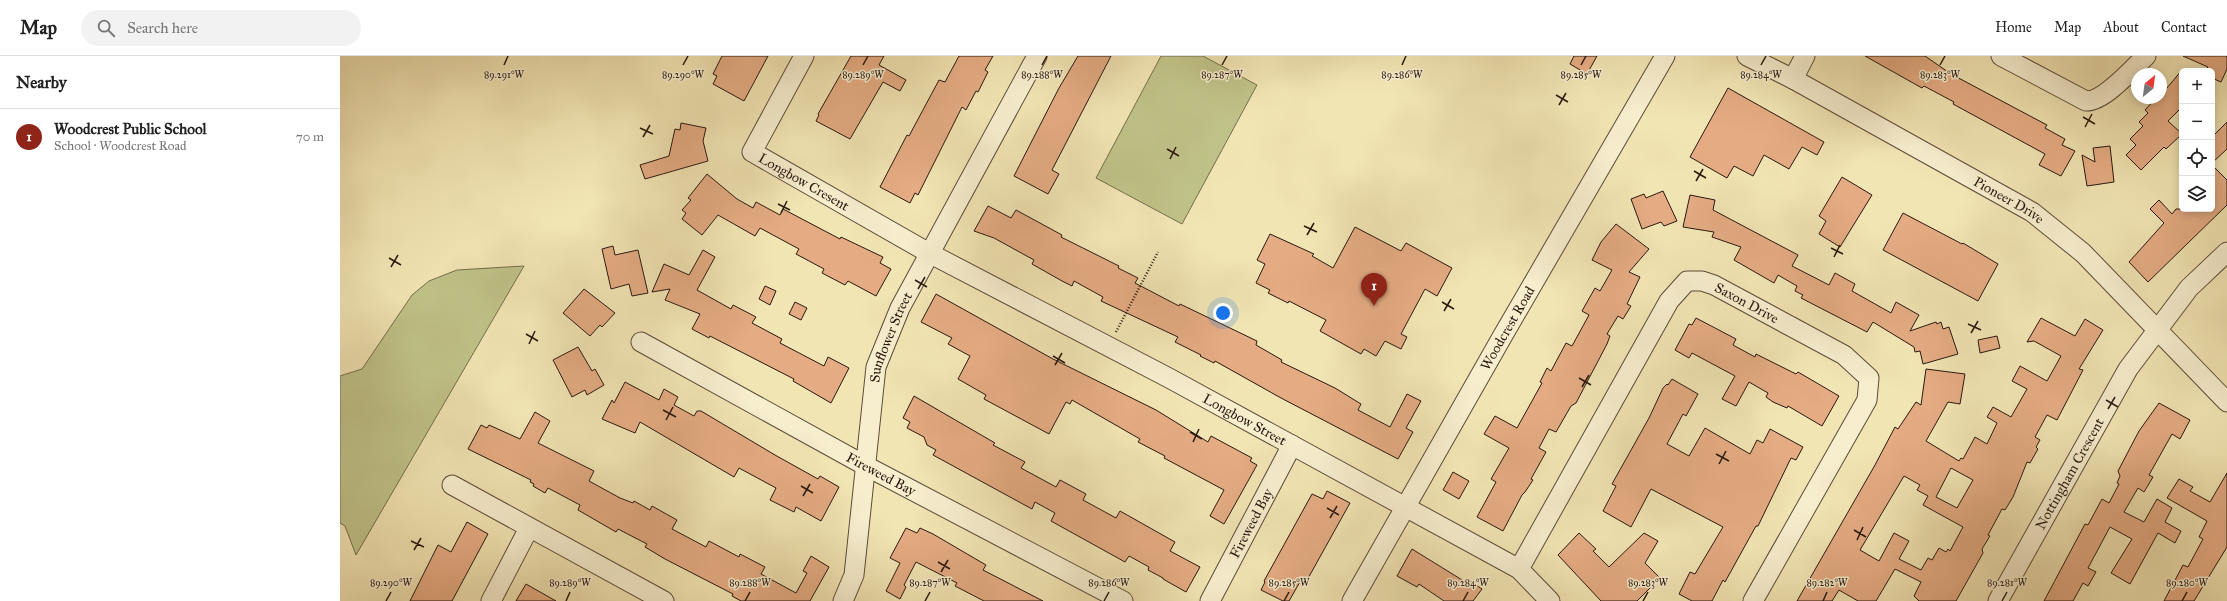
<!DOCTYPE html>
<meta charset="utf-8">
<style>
:root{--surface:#fff;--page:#f2f2f2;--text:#222;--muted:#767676;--line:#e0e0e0;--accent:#8f2418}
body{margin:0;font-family:"IM FELL Great Primer",serif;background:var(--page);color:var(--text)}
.controls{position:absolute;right:12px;top:12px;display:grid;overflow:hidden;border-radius:6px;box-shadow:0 2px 10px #0003}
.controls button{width:36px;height:36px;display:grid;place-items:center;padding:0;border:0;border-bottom:1px solid var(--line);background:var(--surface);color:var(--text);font:20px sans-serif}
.compass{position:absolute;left:1791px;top:12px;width:36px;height:36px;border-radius:50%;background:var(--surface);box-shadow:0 2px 10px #0003;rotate:29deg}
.you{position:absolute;left:883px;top:257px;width:14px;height:14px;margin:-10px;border:3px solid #fff;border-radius:50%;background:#1a73e8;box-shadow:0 0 0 6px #1a73e833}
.badge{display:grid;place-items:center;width:26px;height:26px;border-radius:50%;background:var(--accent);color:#fff;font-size:13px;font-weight:700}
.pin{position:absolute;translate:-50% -33px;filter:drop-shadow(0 1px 2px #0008)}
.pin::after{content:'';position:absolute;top:21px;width:14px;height:12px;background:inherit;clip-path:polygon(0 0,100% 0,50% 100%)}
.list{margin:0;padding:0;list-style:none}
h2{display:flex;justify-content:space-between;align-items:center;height:52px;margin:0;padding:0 16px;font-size:17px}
h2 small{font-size:13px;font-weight:400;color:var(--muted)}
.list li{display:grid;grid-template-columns:26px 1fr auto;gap:12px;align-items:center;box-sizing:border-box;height:56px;padding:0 16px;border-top:1px solid var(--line)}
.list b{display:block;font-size:15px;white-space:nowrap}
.list p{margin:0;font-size:13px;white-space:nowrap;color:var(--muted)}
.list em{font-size:13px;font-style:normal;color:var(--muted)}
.icon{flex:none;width:22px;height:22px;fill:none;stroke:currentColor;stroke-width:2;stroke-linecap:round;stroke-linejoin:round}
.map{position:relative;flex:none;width:1887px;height:545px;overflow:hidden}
header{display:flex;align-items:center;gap:24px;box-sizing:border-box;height:56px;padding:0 20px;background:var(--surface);border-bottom:1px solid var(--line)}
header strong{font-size:19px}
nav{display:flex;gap:22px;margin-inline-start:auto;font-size:14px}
.search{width:280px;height:36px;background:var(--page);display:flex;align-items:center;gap:10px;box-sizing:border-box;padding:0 14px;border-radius:22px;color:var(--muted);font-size:15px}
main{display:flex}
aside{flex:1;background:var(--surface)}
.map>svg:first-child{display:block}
.green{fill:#c0c389;stroke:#746e4c}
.building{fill:#e5ac83;stroke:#291810;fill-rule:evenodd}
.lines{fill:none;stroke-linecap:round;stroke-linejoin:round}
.minor-casing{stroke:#5b4b39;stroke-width:21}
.path{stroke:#291810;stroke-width:2.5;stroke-dasharray:1 2;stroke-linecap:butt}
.minor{stroke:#f7eece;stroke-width:19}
.ticks{fill:none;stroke:#291810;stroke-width:1.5}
.labels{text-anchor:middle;stroke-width:3;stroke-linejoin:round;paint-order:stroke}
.street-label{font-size:14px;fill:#291810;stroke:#f7eece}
.ticks-label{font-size:10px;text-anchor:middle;fill:#291810;stroke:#f7eece;stroke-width:3;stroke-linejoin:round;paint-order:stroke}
</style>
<header>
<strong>Map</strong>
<div class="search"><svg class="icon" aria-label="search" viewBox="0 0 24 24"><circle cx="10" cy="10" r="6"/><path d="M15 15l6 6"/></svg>Search here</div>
<nav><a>Home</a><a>Map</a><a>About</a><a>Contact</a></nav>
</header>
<main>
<aside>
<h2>Nearby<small></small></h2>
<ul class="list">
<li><span class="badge">1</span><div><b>Woodcrest Public School</b><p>School · Woodcrest Road</p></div><em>70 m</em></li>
</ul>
</aside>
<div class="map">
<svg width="1887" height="545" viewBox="0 0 1887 545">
<rect width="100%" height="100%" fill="#f2e5b4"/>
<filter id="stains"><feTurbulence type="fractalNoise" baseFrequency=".005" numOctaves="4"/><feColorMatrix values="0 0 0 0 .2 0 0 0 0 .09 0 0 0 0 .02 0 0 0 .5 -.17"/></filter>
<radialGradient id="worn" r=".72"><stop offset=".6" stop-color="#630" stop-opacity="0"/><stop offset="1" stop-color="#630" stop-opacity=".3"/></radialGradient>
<!-- green -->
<g class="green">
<path d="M821,0h42l54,29 -75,139 -86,-46z"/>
<path d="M184,210l-168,289 -11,-29 -5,-3v-147l22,-7 50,-74 17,-14 28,-11z"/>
</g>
<!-- building -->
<g class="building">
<path d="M382,0h46l-24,45 -31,-17 4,-8 -4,-2z"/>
<path d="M511,0h33l-5,9 27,15 -6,11 -17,-9 -33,57 -34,-18 3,-6 -1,-1z"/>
<path d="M619,0h34l-8,14 3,2 -10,20 -2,-1 -10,19 -4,-3 -44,88 -3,-2 -5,10 -30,-16 27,-52 2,1 30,-56 6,2z"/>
<path d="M738,0h33l-59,114 7,4 -11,20 -34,-18 45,-88z"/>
<path d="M1234,0h23l-10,18 -17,-10z"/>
<path d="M1525,0h60l26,18 96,51 -2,3 20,11 -3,6 13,6 -14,25 -22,-11 6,-11 -92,-50 1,-2 -30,-16 -2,2z"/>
<path d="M1843,0h44v13l-6,13 -9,-4v-7h-8l4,-4z"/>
<path d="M1842,14v37l-14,14 14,13 -16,15 -2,-2 -23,23 -15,-15 10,-10 -6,-6 13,-13 -4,-4 9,-9 -3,-3 11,-12h5v-3z"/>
<path d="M1388,32l96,54 -7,13 -15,-8 -13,22 -25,-14 -11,21 -19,-10 -7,12 -37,-21z"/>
<path d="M1887,66v27l-15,14v-26z"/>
<path d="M341,67l25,5 -3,13 5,20 -63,18 -5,-14 29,-9 6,-27 5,1z"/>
<path d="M1770,90l4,36 -27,4 -5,-31 13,7 -2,-14z"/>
<path d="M1872,109l15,15v25l-79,77 -19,-20 35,-39 -14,-14 9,-9 13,14 4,-5h36z"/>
<path d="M367,118l30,25 16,9 3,-6 24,13 3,-6 57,30 1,-2 42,20 -3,6 11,6 -15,27 -28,-15 -3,4 -23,-12 2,-4 -28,-15 3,-5 -39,-21 -5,8 -37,-21 -16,20 -20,-16 4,-6 -4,-3 9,-10 -3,-2z"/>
<path d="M1502,121l30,18 -32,52 -21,-13 7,-13 -7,-5z"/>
<path d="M1323,135l14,30 -13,5 -3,-4 -19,7 -11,-30 13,-5 2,4z"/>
<path d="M1350,139l25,5 -2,10 85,45 -6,11 37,19 6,-12 20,11 -3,7 39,22 5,-11 23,13 -9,16 26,-9 1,2 4,-2 2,7 6,-2 9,27 -35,10 -3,-13 -5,1 -1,-5 -41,-25 -6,10 -66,-34 2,-3 -8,-4 2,-5 -19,-11 -4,8 -40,-23 7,-13 -29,-10 2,-5 -31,-5z"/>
<path d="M648,150l23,12 5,-8 46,25 -1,2 58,29 -1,2 20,10 -3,5 44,23 1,-2 77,37 -1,4 26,15 -1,2 54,26 26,16 -3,6 32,17 17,-33 14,7 -15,27 7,4 -15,27 -117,-61 -66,-37 -1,2 -14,-7 1,-1 -26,-13 3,-5 -77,-36 2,-4 -29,-16 -2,5 -10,-5 -30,-17 2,-4 -40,-22 -20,-7z"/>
<path d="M1563,157l59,31 1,-1 35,21 -20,37 -95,-51z"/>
<path d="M1276,168l33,25 -20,23 11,5 -13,27 4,2 -8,13 -5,-3 -11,18 3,2 -3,8 -31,59 -5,3 -15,26 -7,-3 -10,19 7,4 -15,27 2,1 -8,12 -3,3 -19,36 -26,-14 19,-35 -5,-3 18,-31 -25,-14 11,-18 22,12 25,-45 -2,-1 7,-14 4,3 15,-28 6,3 17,-31 -7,-4 13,-23 5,3 12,-21 -20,-10 9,-18z"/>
<path d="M1015,171l46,24 5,-8 46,25 -15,28 -12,-7 -24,45 6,3 -6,12 -16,-8 -9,15 -12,-7 -3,5 -41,-23 6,-11 -37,-19 -1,2 -20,-10 2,-3 -14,-7 9,-19 -8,-4 13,-26 44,20 -2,2 21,12z"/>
<path d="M273,190l2,9 23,-5 10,43 -16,3 -3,-12 -18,5 -9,-40z"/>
<path d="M363,194l12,7 -18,33 34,19 2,-4 23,12 -4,6 30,16 -2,4 44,23 4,-9 21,11 -18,35 -38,-22 1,-2 -84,-43 -1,2 -17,-9 8,-15 -35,-14 5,-11 -18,3 12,-28 25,11z"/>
<path d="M425,230l11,5 -6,14 -11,-6z"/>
<path d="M244,233l31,24 -13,14 -2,-2 -10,11 -27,-23z"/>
<path d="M596,238l117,65 103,51 52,32 3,-6 41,22 -2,3 7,4 -33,59 -14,-8 14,-26 -60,-32 1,-2 -27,-14 2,-3 -68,-39 -2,4 -4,-2 -17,32 -65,-35 2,-4 -28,-16 12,-23 -22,-12 4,-6 -31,-16z"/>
<path d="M455,246l12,6 -6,12 -12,-6z"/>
<path d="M1356,262l40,21 -3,6 22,12 1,-3 40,20 2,-2 41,24 -17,30 -34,-20 -1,2 -14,-6 -7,-5 2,-4 -19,-11 -13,24 -14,-7 13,-23 -43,-23 -3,5 -14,-8 14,-26 3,1z"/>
<path d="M1701,262l34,18 10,-17 18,11 -24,39 4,1 -26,50 -10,-5 -12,22 5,3 -4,7 2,2 -8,14 -3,-1 -14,35 -8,13 -3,-1 -14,26 2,1 -8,13 1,4 -27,48h-37l-5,-5 7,-14 -26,-13 -19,32h-18l-19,-11 -7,11h-35l78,-136 20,-38 3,2 18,-27 5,3 5,-36 39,5 -5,30 -12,-2 -22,39 33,20 2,-3 2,1 12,-22 12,7 10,-21 -10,-6 6,-10 18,10 16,-28 -15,-8 8,-15 27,15 14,-25 -27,-15 -7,1zM1611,412l22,12 -16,28 -21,-11zM1564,420l16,9 -3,5 11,6 -5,9 40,22 -13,24 -2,-2 -2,3 -7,-4 -7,12 -4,-2 -7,12 -22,-11 10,-18 -15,-8 -15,28 -19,-11z"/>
<path d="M1657,280l3,12 -20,5 -2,-13z"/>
<path d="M238,291l14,24 3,-2 9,16 -17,10 -2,-5 -13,7 -19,-37z"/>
<path d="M1332,323l26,15 -12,22 -3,-2 -16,30 22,12 16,-28 45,26 7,-14 6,3 7,-14 33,18 -7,13 -5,-2 -33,68h-2l-31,56 -2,-2 -11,21h-20l-13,-7 11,-22 5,2 28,-47 -72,-38 -20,38 -28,-16 13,-25 -4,-2 37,-66 14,-30 4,-4 1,1z"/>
<path d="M285,326l34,18 5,-11 14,8 -4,8 20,11 3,-5h4l74,44 43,24 2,-3 19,11 -18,34 -25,-14 -2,5 -24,-12 6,-12 -37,-20 -5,9 -94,-55 -5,11 -33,-14 10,-19 2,3z"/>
<path d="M574,340l81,47 -2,2 32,17 -4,6 35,19 4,-7 26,14 -3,6 33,18 4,-7 55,31 -5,9 30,16 -14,25 -23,-13v-1l-15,-8 1,-3 -20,-11 -4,6 -74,-41 4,-8 -20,-11 -3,7 -99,-54 3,-5 -9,-5 -3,-8 -17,-9 3,-6 -7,-4z"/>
<path d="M1819,347l31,17 -10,19 -8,-5 -23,41 4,2 -9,15 -6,-4 -14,24 20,10 13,-23 15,9 -7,14 16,9 -6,12 -17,-10 -28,51 -19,-11 21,-34 -22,-12 -22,41 8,4 -8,14 -5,-3 -10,18h-29l41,-77 3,1 14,-26 7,4 10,-19 -2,-1 3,-7 -2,-5 21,-40z"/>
<path d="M195,356l15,9 -12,22 56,28 -5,10 31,17 13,5 1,-2 16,9 2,-4 25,14 -5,9 34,18 3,-6 30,16 1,-3 25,13 -4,7 35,19 11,-20 -4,-2 8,-15 18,11 -19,34h-69l-9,-5 1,-2 -68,-35 -20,-12 2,-3 -29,-15 -2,3 -38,-22 2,-5 -32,-17 -3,5 -12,-7 1,-2 -4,-2 1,-2 -63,-31 13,-24 6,3 2,-3 31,14z"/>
<path d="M1113,416l16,9 -10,18 -16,-9z"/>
<path d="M1887,417v74l-33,54h-30l19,-36 5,2 15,-28 -4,-2 8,-16 -40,-23 12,-19 14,8 -3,4 20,11z"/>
<path d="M987,435l23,12 -44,79 -5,-2 -12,21h-6l-22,-11 4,-8 -1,-1 48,-87 11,5z"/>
<path d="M127,466l21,12 -36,67h-42l28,-56 13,7z"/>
<path d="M566,472l11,5 3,-5 13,6 53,31 -3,5 60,31h-59l-29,-15 2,-3 -41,-21 -12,23 2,2 -6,12 -14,-8 14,-28 -10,-5z"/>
<path d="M1239,477l17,16 -3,2 16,16 35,-34 14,8 -13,22 15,15 -23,23h-36l-43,-46z"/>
<path d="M1072,493l55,34 2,-3 13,9 -9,12h-29l-25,-17 -2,3 -20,-11z"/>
<path d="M186,528l30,17h-40z"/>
</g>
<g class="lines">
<!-- minor casing -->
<g class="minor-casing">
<g id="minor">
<path id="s1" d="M464,0l-52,96 177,101 240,125 350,191 31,32"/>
<path id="s2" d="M1407,0l46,23 239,133 51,41 144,149"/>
<path d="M1661,0l85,45c18,1 47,-33 60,-45"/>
<path d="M1453,23l12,-23"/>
<path id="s3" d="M301,286l225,124 257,135"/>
<path d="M112,429l212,116"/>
<path id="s4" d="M1179,513l150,-268 18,-20h15l12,4 130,70 25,23 -2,22 -114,201"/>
<path d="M151,545l38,-73"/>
<path id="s5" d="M503,545l11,-26 22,-208 24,-59 137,-252"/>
<path id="s6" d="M870,545l82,-156"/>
<path id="s7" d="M1012,545l150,-264 163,-281"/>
<path id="s8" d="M1658,545l130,-232 61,-81 38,-36"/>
</g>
</g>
<!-- path -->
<path class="path" d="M776,276l42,-80"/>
<!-- minor -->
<use href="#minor" class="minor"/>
</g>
<!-- ticks -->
<path class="ticks" d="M164,9l4,-9M343,9l5,-9M523,9l5,-9M702,9l5,-9M882,9l5,-9M1062,9l4,-9M1241,9l5,-9M1421,9l5,-9M1600,9l5,-9M1216,39l12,7M1219,49l7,-12M1743,61l12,7M1745,71l7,-13M300,72l13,6M303,81l7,-12M827,93l12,7M830,103l6,-12M1354,115l12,7M1356,125l7,-12M438,148l12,6M441,157l6,-12M964,170l13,6M967,179l7,-12M1491,192l12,6M1494,201l6,-12M49,202l12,7M51,211l7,-12M575,224l12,7M578,233l7,-12M1102,246l12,7M1104,255l7,-12M1628,268l13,6M1631,277l7,-12M186,278l12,7M189,288l6,-13M713,300l12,7M715,309l7,-12M1239,322l12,7M1242,331l7,-12M1766,344l12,7M1768,353l7,-12M323,354l13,7M326,364l7,-13M850,376l12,7M853,386l6,-13M1376,398l13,7M1379,408l7,-13M461,430l12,7M463,440l7,-12M987,452l12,7M990,462l7,-12M1514,474l12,7M1517,484l6,-13M71,485l13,6M74,494l7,-12M598,506l12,7M601,516l7,-12M46,545l5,-9M226,545l4,-9M405,545l5,-9M585,545l5,-9M764,545l5,-9M944,545l5,-9M1123,545l5,-9M1303,545l5,-9M1483,545l4,-9M1662,545l5,-9M1842,545l5,-9"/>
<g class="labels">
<!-- street labels -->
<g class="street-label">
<text dy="5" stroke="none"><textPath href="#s1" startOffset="169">Longbow Cresent</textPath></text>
<text dy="5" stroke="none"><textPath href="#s2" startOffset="299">Pioneer Drive</textPath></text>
<text dy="5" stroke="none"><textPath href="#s4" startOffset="399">Saxon Drive</textPath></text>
<text dy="5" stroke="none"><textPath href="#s7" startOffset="314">Woodcrest Road</textPath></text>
<text dy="5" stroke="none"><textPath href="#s5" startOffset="270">Sunflower Street</textPath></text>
<text dy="5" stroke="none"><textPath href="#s1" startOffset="670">Longbow Street</textPath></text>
<text dy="5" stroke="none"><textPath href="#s3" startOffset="274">Fireweed Bay</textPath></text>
<text dy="5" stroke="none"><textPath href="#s8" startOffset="146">Nottingham Crescent</textPath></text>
<text dy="5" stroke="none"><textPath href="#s6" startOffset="88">Fireweed Bay</textPath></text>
</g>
</g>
<g class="ticks-label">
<text x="164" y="22">89.291°W</text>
<text x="343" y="22">89.290°W</text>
<text x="523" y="22">89.289°W</text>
<text x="702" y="22">89.288°W</text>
<text x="882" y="22">89.287°W</text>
<text x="1062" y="22">89.286°W</text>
<text x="1241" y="22">89.285°W</text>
<text x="1421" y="22">89.284°W</text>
<text x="1600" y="22">89.283°W</text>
<text x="51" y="530">89.290°W</text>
<text x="230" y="530">89.289°W</text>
<text x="410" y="530">89.288°W</text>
<text x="590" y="530">89.287°W</text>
<text x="769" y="530">89.286°W</text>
<text x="949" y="530">89.285°W</text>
<text x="1128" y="530">89.284°W</text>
<text x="1308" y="530">89.283°W</text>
<text x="1487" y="530">89.282°W</text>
<text x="1667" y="530">89.281°W</text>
<text x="1847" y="530">89.280°W</text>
</g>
<rect width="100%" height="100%" filter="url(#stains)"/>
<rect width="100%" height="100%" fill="url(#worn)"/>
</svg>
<div class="controls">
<button>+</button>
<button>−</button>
<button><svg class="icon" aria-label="locate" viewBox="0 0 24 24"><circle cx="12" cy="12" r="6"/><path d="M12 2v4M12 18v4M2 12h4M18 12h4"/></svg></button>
<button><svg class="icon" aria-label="layers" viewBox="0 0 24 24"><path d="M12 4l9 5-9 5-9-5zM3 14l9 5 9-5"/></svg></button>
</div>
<svg class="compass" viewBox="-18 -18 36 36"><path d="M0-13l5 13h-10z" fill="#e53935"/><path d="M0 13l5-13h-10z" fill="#767676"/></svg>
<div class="you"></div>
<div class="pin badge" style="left:1034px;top:250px">1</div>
</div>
</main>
